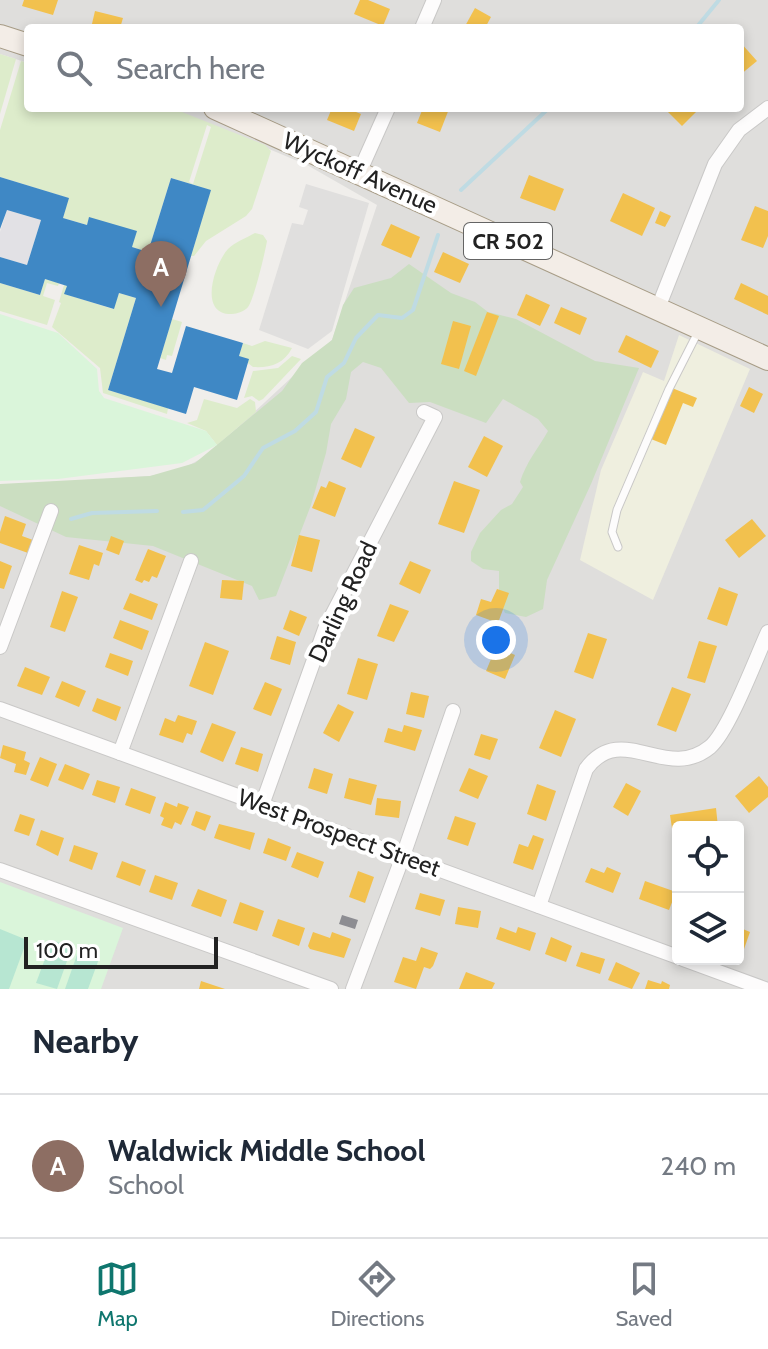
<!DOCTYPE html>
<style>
:root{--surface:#fff;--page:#f6f6f7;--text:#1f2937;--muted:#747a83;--line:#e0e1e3;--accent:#0f766e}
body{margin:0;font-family:Cabin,sans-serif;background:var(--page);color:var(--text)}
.controls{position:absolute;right:24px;bottom:24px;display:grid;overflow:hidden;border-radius:8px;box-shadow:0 4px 12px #0003}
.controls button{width:72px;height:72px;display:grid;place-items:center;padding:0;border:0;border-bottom:2px solid var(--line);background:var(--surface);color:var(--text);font:40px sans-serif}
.scale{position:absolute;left:24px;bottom:20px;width:194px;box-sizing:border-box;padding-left:8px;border:4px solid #222;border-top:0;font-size:22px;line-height:28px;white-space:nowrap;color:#222;-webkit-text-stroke:6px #fff;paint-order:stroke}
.you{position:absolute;left:496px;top:640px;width:28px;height:28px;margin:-20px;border:6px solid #fff;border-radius:50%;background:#1a73e8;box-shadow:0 0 0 12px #1a73e833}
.badge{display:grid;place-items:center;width:52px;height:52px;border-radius:50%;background:var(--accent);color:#fff;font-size:26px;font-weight:700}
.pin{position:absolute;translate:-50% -66px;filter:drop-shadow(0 2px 4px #0008)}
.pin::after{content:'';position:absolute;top:42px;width:28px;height:24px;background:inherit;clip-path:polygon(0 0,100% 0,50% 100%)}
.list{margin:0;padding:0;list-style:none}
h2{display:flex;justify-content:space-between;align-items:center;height:104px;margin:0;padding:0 32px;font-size:34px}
h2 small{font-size:26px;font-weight:400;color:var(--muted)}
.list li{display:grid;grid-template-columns:52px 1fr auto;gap:24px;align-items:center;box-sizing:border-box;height:144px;padding:0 32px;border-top:2px solid var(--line)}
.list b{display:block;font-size:30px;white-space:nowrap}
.list p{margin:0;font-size:26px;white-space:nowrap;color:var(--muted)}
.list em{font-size:26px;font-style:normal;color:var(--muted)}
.icon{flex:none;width:44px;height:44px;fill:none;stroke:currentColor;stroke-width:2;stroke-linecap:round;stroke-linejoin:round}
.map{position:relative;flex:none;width:768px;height:989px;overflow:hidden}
.search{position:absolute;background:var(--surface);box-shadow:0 4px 12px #0003;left:24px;right:24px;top:24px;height:88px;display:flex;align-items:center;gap:20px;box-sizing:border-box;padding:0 28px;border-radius:8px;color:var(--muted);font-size:30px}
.sheet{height:248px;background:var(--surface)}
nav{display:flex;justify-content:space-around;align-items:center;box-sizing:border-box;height:112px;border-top:2px solid var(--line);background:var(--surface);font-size:22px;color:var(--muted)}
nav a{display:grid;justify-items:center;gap:4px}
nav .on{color:var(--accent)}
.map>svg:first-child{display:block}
.residential{fill:#dfdedc;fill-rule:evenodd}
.farmland{fill:#efefdf}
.grass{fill:#ddeccb;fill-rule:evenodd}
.forest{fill:#cbdec1}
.park{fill:#daf5da}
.pitch{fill:#b7e6d2}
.parking{fill:#e0dfde}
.plaza{fill:#e2e1e5}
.homes{fill:#f2c14e}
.schools{fill:#3f88c5}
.industry{fill:#8d8d92}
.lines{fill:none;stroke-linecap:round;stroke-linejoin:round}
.stream{stroke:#bfdbe3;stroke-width:4}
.lane-casing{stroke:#c9c8c7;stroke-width:9}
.street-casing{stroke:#c9c8c7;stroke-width:16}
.primary-casing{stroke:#a79c86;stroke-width:24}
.lane{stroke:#fdfcfc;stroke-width:7}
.street{stroke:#fdfcfc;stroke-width:14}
.primary{stroke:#f3ede7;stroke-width:22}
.labels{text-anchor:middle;stroke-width:8;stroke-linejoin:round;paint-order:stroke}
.shield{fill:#fff;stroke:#646464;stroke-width:2}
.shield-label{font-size:22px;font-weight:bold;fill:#222}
.street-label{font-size:24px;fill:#222;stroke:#fff}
</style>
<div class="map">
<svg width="768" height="989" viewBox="0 0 768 989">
<rect width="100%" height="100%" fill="#f0eeeb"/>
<!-- residential -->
<path class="residential" d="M0,0h768v989h-768v-503l150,-10 30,-6 28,-15 124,-115 45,-135 -70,-40 -136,-57h569v-80h-712v35l-28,-9zM678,827h60v132h-60z"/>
<!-- farmland -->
<path class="farmland" d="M679,335l71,34 -97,231 -73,-40 21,-90 42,-98 21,9z"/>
<!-- grass -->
<g class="grass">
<path d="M0,54l16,5 -16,55z"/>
<path d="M21,61l7,2v45h144l93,37 6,6 -19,58 -6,7 -40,25 -12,15h-3l19,-66 -39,-12 -23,74 -16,-5 -43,-29 -2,7 -24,-7 5,-20 -68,-21v-47zM207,125l4,2 -18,57 -4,-2z"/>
<path d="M255,233l8,2 4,6c-2,12 -13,58 -19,66 -3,4 -11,7 -16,7 -35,1 -17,-51 -4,-65 7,-7 18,-11 27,-16z"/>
<path d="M45,279l14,4 -1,3 -11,-3 -4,13 12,4 -8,25 -47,-14v-28l40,12z"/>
<path d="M64,285l3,1 -2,8 48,15 6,-16 17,5 -28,92 60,18 -1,6 -64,-21 -3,-25 -48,-41 9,-24 -2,-1z"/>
<path d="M172,319l10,3 -10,34 -5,-1 -1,5 -6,-2z"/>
<path d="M265,341l27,7c-8,16 -22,20 -39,19l-14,-11 4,-13 9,3z"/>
<path d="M292,356l9,3 -38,40 -4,2 -7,-5 -8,2 9,-27 25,-3z"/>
<path d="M204,399l33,9 13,-9 5,3 1,10 -39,33 -11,-14 -19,-8 10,-3z"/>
</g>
<!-- forest -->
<path class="forest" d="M409,264l42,29 24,9 13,10 28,7 79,42 44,7 -48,116 -44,96 -4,29 -17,8 -21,-4 -6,-13v-29l-16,-2 -12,-8v-9l9,-19 21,-23 11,-6 11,-17 -3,-5c6,-20 18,-33 28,-51l-10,-12 -35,-20 -17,24 -56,-21 -21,1 -28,-35 -18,-6 -12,10 -5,27 -15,25 -5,29 -15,52 -35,91 -17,4 -7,-14 -99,-40 -87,-9 -66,-31v-22l150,-8 45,-13 87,-72 20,-28 30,-23 11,-35 11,-17 37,-10z"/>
<!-- park -->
<g class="park">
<path d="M0,314l58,19 39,36 2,22 5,7 102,33 11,14 -35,18 -124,16 -58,2z"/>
<path d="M0,882l123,46 -22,61h-101z"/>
</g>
<!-- pitch -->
<g class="pitch">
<path d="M0,929l27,11 -18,49h-9z"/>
<path d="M52,940l20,7 -15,42 -21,-6z"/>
<path d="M79,949l21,7 -12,33h-23z"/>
</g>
<!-- parking -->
<path class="parking" d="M306,184l63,19 -37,128 -24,18 -49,-19 33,-107 11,2 5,-15 -9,-3z"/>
<!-- plaza -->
<path class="plaza" d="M7,210l34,10 -14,45 -27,-8v-25z"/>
<!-- homes -->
<g class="homes">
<path d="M24,0h34l-5,15 -31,-9z"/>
<path d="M360,0h8l22,9 -7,17 -29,-12z"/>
<path d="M475,8l16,9 -6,11h-21z"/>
<path d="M95,11l28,7 -3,10h-29z"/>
<path d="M740,42l17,19 -17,14z"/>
<path d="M332,108h14l15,6 -7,17 -27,-11z"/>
<path d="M423,108l26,1 -9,23 -23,-9z"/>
<path d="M664,108h36l-18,18z"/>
<path d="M529,175l35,14 -9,22 -35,-13z"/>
<path d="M623,193l32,15 -13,28 -32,-15z"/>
<path d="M755,206l13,5v25l-5,12 -22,-8z"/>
<path d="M660,211l11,5 -6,11 -10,-4z"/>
<path d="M391,224l29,13 -9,21 -30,-13z"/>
<path d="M443,252l26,12 -9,19 -26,-11z"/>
<path d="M741,283l27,13v19l-34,-16z"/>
<path d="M526,294l24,11 -10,21 -23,-11z"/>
<path d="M561,307l26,11 -7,17 -26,-12z"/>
<path d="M487,312l12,4 -23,60 -12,-5z"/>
<path d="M453,321l18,5 -12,43 -18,-5z"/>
<path d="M626,335l33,16 -8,17 -33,-16z"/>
<path d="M749,387l14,7 -9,19 -14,-7z"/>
<path d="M672,388l25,10 -4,9 -10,-4 -17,42 -15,-6z"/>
<path d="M355,428l20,9 -14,31 -20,-9z"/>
<path d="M484,436l19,10 -16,31 -19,-10z"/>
<path d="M329,481l17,7 -11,29 -23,-9 9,-22 5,2z"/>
<path d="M454,481l26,9 -16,43 -26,-9z"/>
<path d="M5,516l21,8 -4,12 11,4 -5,13 -28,-10v-11z"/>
<path d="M752,519l14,17 -27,22 -14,-18z"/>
<path d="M299,535l21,5 -8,32 -21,-6z"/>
<path d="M111,536l13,5 -5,14 -13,-5z"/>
<path d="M79,545l24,8 -4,13 -5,-2 -5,16 -20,-6z"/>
<path d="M148,549l18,7 -9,22 -5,-2 -3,6 -5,-2 -2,3 -7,-3z"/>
<path d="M0,561l12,5 -8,23 -4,-1z"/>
<path d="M410,561l21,9 -11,24 -21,-10z"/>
<path d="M222,580l22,1 -2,19 -22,-2z"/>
<path d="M719,587l19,7 -11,32 -20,-7z"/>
<path d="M497,589l12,4 -11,30 -22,-8 5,-16 10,3z"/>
<path d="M62,591l16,6 -13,35 -15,-5z"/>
<path d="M130,593l28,11 -6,16 -29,-11z"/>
<path d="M390,604l19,7 -15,31 -17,-6z"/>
<path d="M290,610l17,7 -8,19 -16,-7z"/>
<path d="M120,620l29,11 -7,19 -29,-12z"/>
<path d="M588,633l19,6 -14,40 -19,-7z"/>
<path d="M277,636l19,6 -6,23 -20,-6z"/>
<path d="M699,641l18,5 -12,37 -18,-5z"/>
<path d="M205,642l24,9 -16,44 -24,-9z"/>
<path d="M496,647l19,8 -10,24 -19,-8z"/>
<path d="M110,653l23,8 -5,15 -23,-9z"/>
<path d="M358,658l20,6 -11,36 -20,-6z"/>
<path d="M25,667l25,10 -8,18 -25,-9z"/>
<path d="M62,681l24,10 -7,16 -24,-10z"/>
<path d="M265,682l17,7 -11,27 -18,-7z"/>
<path d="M672,687l19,7 -15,38 -19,-7z"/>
<path d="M411,692l18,4 -5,22 -18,-4z"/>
<path d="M97,698l24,9 -5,14 -24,-10z"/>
<path d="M338,704l16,8 -15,30 -16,-9z"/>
<path d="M555,710l21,9 -15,38 -22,-9z"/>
<path d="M178,715l19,6 -5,14 -5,-2 -4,10 -24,-8 6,-17 10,4z"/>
<path d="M212,723l24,9 -13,30 -23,-10z"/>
<path d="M404,725l18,5 -7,21 -31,-9 4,-14 14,4z"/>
<path d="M481,734l17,5 -8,21 -16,-5z"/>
<path d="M3,745l23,7 -2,8 6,3 -4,12 -12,-3 2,-8 -16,-6z"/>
<path d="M241,747l22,7 -5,18 -23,-8z"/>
<path d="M40,757l17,7 -9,23 -18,-7z"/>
<path d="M65,764l25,10 -7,16 -25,-10z"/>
<path d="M314,768l19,6 -6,20 -19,-6z"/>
<path d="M469,768l19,8 -10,23 -19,-8z"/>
<path d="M759,776l9,11v10l-19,16 -14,-17z"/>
<path d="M349,778l28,7 -6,20 -27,-7z"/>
<path d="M97,780l23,7 -5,16 -23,-8z"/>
<path d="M626,783l15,8 -13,25 -15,-9z"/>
<path d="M537,784l19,7 -10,30 -19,-7z"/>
<path d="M131,788l25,9 -6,17 -25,-9z"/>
<path d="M377,798l24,3 -2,17 -24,-3z"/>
<path d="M165,802l12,5 1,-4 11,4 -8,18 -6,-3 -3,7 -11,-4 3,-7 -4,-2z"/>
<path d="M716,808l2,19h-40v7l-5,1 -3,-20z"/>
<path d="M196,811l15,5 -6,15 -14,-6z"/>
<path d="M20,814l15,5 -6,17 -15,-5z"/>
<path d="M455,816l21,7 -8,23 -21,-7z"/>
<path d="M219,824l36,9 -5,17 -36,-12z"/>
<path d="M41,830l23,8 -6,18 -22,-11z"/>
<path d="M533,835l11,4 -11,31 -20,-7 6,-19 9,3z"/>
<path d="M268,838l23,9 -5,14 -23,-8z"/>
<path d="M74,845l24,8 -6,17 -23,-9z"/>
<path d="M297,852l27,10 -6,16 -27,-11z"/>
<path d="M122,861l24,9 -6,16 -24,-9z"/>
<path d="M607,867l14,6 -8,20 -28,-11 6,-14 13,5z"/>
<path d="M358,871l16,6 -9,26 -16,-6z"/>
<path d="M155,875l23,8 -6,17 -23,-8z"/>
<path d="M645,881l31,11 -7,18 -30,-11z"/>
<path d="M198,889l29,11 -6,17 -30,-11z"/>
<path d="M420,893l25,7 -5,16 -25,-7z"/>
<path d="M240,902l24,9 -7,20 -24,-8z"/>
<path d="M458,907l23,4 -3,17 -23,-4z"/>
<path d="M278,919l27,9 -6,18 -27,-10z"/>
<path d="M500,927l16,6 2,-6 18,6 -6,18 -34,-12z"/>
<path d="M738,927l12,5 -6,17 -6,-2z"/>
<path d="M313,932l17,6 2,-6 19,7 -7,19 -34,-9 -2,-3z"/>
<path d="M551,937l21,9 -6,16 -21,-8z"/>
<path d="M421,947l17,6 -5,13 -3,3 -6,-2 -8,22 -22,-7 9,-25 13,4z"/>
<path d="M581,952l24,7 -5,15 -24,-8z"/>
<path d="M616,962l24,11 -8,16 -24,-9z"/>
<path d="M466,972l29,11 -3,6h-33z"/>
<path d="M648,980l13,4 1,-3 8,4 -1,4h-24z"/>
<path d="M201,981l24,8h-26z"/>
</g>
<!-- schools -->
<path class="schools" d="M0,177l69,21 -6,20 24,7 2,-8 48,14 -5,16 16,5 23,-74 40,12 -54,179 15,4 14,-47 57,17 -4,13 10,3 -12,41 -43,-13 -8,27 -78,-24 28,-92 -17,-5 -5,16 -50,-15 3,-8 -22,-7 -5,16 -40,-12v-26l27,8 14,-45 -34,-10 -7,19z"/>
<!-- industry -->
<path class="industry" d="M342,915l16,5 -3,9 -16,-5z"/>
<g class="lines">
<!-- stream -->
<g class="stream">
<path d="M696,28l23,-28"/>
<path d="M461,190l88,-82"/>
<path d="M183,512l20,-2 41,-34 19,-28 32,-17 21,-19 11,-35 17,-14 12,-25 22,-23 24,3 11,-8 25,-75"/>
<path d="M71,519l21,-6 65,-2"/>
</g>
<!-- lane casing -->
<g class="lane-casing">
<path id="lane" d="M618,547l-6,-15 5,-22 52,-121 30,-59"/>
</g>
<!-- street casing -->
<g class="street-casing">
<g id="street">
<path d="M422,28l12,-28"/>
<path d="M359,173l29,-65"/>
<path d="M658,308l57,-144 24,-34 29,-22"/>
<path d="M0,647l51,-136"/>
<path d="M0,709l678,248"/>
<path d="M120,753l71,-192"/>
<path d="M262,805l63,-176 110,-212 -11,-5"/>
<path d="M0,870l331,119"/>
<path d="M539,906l47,-137c36,-49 80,14 124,-22 19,-16 46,-89 58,-115"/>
<path d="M683,959l82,30"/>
<path d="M353,989l50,-133 50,-145"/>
</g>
</g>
<!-- primary casing -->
<g class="primary-casing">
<g id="primary">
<path d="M0,36l28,9"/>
<path d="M215,108l553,251"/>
</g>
</g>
<!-- lane -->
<use href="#lane" class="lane"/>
<!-- street -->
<use href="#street" class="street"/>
<!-- primary -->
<use href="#primary" class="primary"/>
</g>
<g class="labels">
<!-- shield labels -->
<rect class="shield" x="464" y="223" width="88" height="36" rx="6"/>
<g class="shield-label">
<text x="508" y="249">CR 502</text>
</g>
<!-- street labels -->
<g class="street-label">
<text transform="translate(360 173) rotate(24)" y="8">Wyckoff Avenue</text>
<text transform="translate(343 602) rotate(-65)" y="8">Darling Road</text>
<text transform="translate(339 833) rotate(20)" y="8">West Prospect Street</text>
</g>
</g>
</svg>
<div class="controls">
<button><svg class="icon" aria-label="locate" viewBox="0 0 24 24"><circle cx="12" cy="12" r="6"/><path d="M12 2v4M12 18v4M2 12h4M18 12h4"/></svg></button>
<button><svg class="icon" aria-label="layers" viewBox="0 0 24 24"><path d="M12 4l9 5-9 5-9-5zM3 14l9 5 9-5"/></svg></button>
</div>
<div class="scale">100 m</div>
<div class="you"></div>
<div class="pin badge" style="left:161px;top:307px;background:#8d6e63">A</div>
<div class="search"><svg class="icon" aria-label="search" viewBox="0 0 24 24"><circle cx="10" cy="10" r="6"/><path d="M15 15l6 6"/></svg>Search here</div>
</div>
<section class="sheet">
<h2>Nearby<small></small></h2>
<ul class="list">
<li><span class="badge" style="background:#8d6e63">A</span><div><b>Waldwick Middle School</b><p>School</p></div><em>240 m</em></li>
</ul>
</section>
<nav>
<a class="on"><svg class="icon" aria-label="map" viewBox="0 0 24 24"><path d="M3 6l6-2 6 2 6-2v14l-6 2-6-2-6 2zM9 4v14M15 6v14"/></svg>Map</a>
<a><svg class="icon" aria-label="directions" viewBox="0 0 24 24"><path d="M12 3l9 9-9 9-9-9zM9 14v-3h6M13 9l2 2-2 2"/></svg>Directions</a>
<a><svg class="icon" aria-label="saved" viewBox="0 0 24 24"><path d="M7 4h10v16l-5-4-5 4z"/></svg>Saved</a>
</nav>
